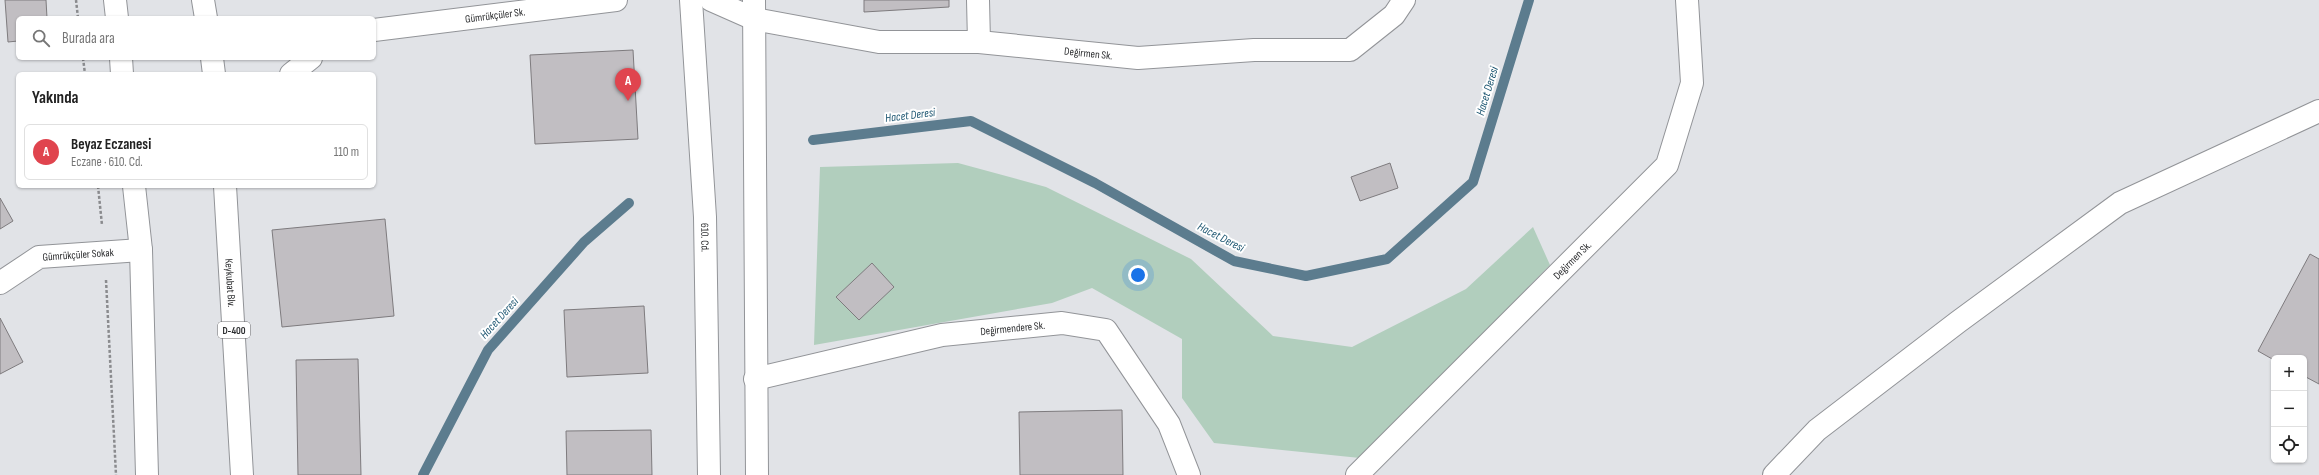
<!DOCTYPE html>
<html lang="tr">
<meta charset="utf-8">
<style>
:root{--surface:#fff;--page:#f6f6f6;--text:#222;--muted:#767676;--line:#e0e0e0;--accent:#387e8a}
body{margin:0;font-family:"Sofia Sans Condensed",sans-serif;background:var(--page);color:var(--text)}
.controls{position:absolute;right:12px;bottom:12px;display:grid;overflow:hidden;border-radius:6px;box-shadow:0 1px 3px #0004}
.controls button{width:36px;height:36px;display:grid;place-items:center;padding:0;border:0;border-bottom:1px solid var(--line);background:var(--surface);color:var(--text);font:20px sans-serif}
.you{position:absolute;left:1138px;top:275px;width:14px;height:14px;margin:-10px;border:3px solid #fff;border-radius:50%;background:#1a73e8;box-shadow:0 0 0 6px #1a73e833}
.badge{display:grid;place-items:center;width:26px;height:26px;border-radius:50%;background:var(--accent);color:#fff;font-size:13px;font-weight:700}
.pin{position:absolute;translate:-50% -33px;filter:drop-shadow(0 1px 2px #0008)}
.pin::after{content:'';position:absolute;top:21px;width:14px;height:12px;background:inherit;clip-path:polygon(0 0,100% 0,50% 100%)}
.list{margin:0;padding:0;list-style:none}
h2{display:flex;justify-content:space-between;align-items:center;height:52px;margin:0;padding:0 16px;font-size:17px}
h2 small{font-size:13px;font-weight:400;color:var(--muted)}
.list li{display:grid;grid-template-columns:26px 1fr auto;gap:12px;align-items:center;box-sizing:border-box;height:56px;margin:0 8px 8px;padding:0 8px;border:1px solid var(--line);border-radius:6px}
.list b{display:block;font-size:15px;white-space:nowrap}
.list p{margin:0;font-size:13px;white-space:nowrap;color:var(--muted)}
.list em{font-size:13px;font-style:normal;color:var(--muted)}
.icon{flex:none;width:22px;height:22px;fill:none;stroke:currentColor;stroke-width:2;stroke-linecap:round;stroke-linejoin:round}
.map{position:relative;flex:none;width:2319px;height:475px;overflow:hidden}
.search{position:absolute;background:var(--surface);box-shadow:0 1px 3px #0004;left:16px;top:16px;width:360px;height:44px;display:flex;align-items:center;gap:10px;box-sizing:border-box;padding:0 14px;border-radius:6px;color:var(--muted);font-size:15px}
.panel{position:absolute;background:var(--surface);box-shadow:0 1px 3px #0004;left:16px;top:72px;width:360px;height:116px;border-radius:6px}
.map>svg:first-child{display:block}
.green{fill:#b1cebd}
.lines{fill:none;stroke-linecap:round;stroke-linejoin:round}
.stream{stroke:#5c7c8e;stroke-width:10}
.building{fill:#c1bec2;stroke:#7e7b7e}
.minor-casing{stroke:#929498;stroke-width:24}
.trunk-casing{stroke:#929498;stroke-width:24}
.path{stroke:#8a8b8e;stroke-width:2.5;stroke-dasharray:3 2;stroke-linecap:butt}
.minor{stroke:#fff;stroke-width:22}
.trunk{stroke:#fff;stroke-width:22}
.labels{text-anchor:middle;stroke-width:4;stroke-linejoin:round;paint-order:stroke}
.shield{fill:#fff;stroke:#6c6d6e;stroke-width:1}
.shield-label{font-size:10px;font-weight:bold;fill:#2d2e30}
.street-label{font-size:11px;fill:#2d2e30;stroke:#fff}
.water-label{font-size:12px;font-style:italic;fill:#1e5772;stroke:#fff}
</style>
<div class="map">
<svg width="2319" height="475" viewBox="0 0 2319 475">
<rect width="100%" height="100%" fill="#e1e3e7"/>
<!-- green -->
<path class="green" d="M958,163l88,24 145,72 82,77 79,11 114,-58 67,-62 17,38 -190,193 -146,-15 -32,-45v-59l-90,-51 -40,15 -238,42 6,-178z"/>
<g class="lines">
<!-- stream -->
<g class="stream">
<path d="M813,140l158,-19 124,62 139,78 72,15 81,-17 86,-77 56,-182"/>
<path d="M423,475l65,-125 96,-108 45,-39"/>
</g>
</g>
<!-- building -->
<g class="building">
<path d="M5,0h41l1,18h-29v23l-10,1z"/>
<path d="M864,0h85v7l-85,5z"/>
<path d="M633,50l5,89 -103,5 -5,-89z"/>
<path d="M1390,163l8,25 -38,13 -9,-24z"/>
<path d="M0,198l13,23 -13,8z"/>
<path d="M385,219l9,97 -112,11 -10,-97z"/>
<path d="M2310,254l9,5v125l-15,-8v-18h-30v2l-16,-9z"/>
<path d="M872,263l22,24 -35,33 -23,-23z"/>
<path d="M644,306l4,67 -81,4 -3,-67z"/>
<path d="M0,318l23,44 -23,12z"/>
<path d="M358,359l3,116h-63l-2,-115z"/>
<path d="M1122,410l1,65h-103l-1,-63z"/>
<path d="M651,430l1,45h-85l-1,-44z"/>
</g>
<g class="lines">
<!-- minor casing -->
<g class="minor-casing">
<g id="minor">
<path id="s1" d="M691,0l14,217 4,258"/>
<path id="s2" d="M711,0l43,19 125,23h100l159,16 116,-8h96l44,-35 10,-15"/>
<path d="M754,0l3,475"/>
<path d="M978,0l1,42"/>
<path id="s3" d="M374,30l242,-30"/>
<path d="M291,74l20,-16"/>
<path id="s4" d="M0,283l39,-26 102,-7"/>
<path id="s5" d="M755,379l187,-44 120,-12 44,7 63,94 20,51"/>
<path id="s6" d="M1357,475l310,-310 25,-82 -5,-83"/>
<path d="M1774,475l43,-45 141,-108 162,-119 199,-92"/>
</g>
</g>
<!-- trunk casing -->
<g class="trunk-casing">
<g id="trunk">
<path d="M115,0l2,18"/>
<path d="M203,0l3,18"/>
<path d="M121,58l1,16"/>
<path d="M212,58l2,16"/>
<path d="M134,186l7,64 6,225"/>
<path id="s7" d="M225,186l17,289"/>
</g>
</g>
<!-- path -->
<g class="path">
<path d="M76,0l2,18"/>
<path d="M83,58l2,16"/>
<path d="M98,186l4,39"/>
<path d="M106,280l10,195"/>
</g>
<!-- minor -->
<use href="#minor" class="minor"/>
<!-- trunk -->
<use href="#trunk" class="trunk"/>
</g>
<g class="labels">
<!-- shield labels -->
<rect class="shield" x="218" y="322" width="32" height="16" rx="3"/>
<g class="shield-label">
<text x="234" y="334">D-400</text>
</g>
<!-- street labels -->
<g class="street-label">
<text dy="4" stroke="none"><textPath href="#s3" startOffset="122">Gümrükçüler Sk.</textPath></text>
<text dy="4" stroke="none"><textPath href="#s2" startOffset="384">Değirmen Sk.</textPath></text>
<text dy="4" stroke="none"><textPath href="#s1" startOffset="238">610. Cd.</textPath></text>
<text dy="4" stroke="none"><textPath href="#s4" startOffset="86">Gümrükçüler Sokak</textPath></text>
<text dy="4" stroke="none"><textPath href="#s6" startOffset="304">Değirmen Sk.</textPath></text>
<text dy="4" stroke="none"><textPath href="#s7" startOffset="97">Keykubat Blv.</textPath></text>
<text dy="4" stroke="none"><textPath href="#s5" startOffset="263">Değirmendere Sk.</textPath></text>
</g>
<!-- water labels -->
<g class="water-label">
<text transform="translate(1487 91) rotate(-73)" y="4">Hacet Deresi</text>
<text transform="translate(910 115) rotate(-7)" y="4">Hacet Deresi</text>
<text transform="translate(1221 237) rotate(27)" y="4">Hacet Deresi</text>
<text transform="translate(499 318) rotate(-48)" y="4">Hacet Deresi</text>
</g>
</g>
</svg>
<div class="controls">
<button>+</button>
<button>−</button>
<button><svg class="icon" aria-label="locate" viewBox="0 0 24 24"><circle cx="12" cy="12" r="6"/><path d="M12 2v4M12 18v4M2 12h4M18 12h4"/></svg></button>
</div>
<div class="you"></div>
<div class="pin badge" style="left:628px;top:101px;background:#e0444e">A</div>
<div class="search"><svg class="icon" aria-label="search" viewBox="0 0 24 24"><circle cx="10" cy="10" r="6"/><path d="M15 15l6 6"/></svg>Burada ara</div>
<section class="panel">
<h2>Yakında<small></small></h2>
<ul class="list">
<li><span class="badge" style="background:#e0444e">A</span><div><b>Beyaz Eczanesi</b><p>Eczane · 610. Cd.</p></div><em>110 m</em></li>
</ul>
</section>
</div>
